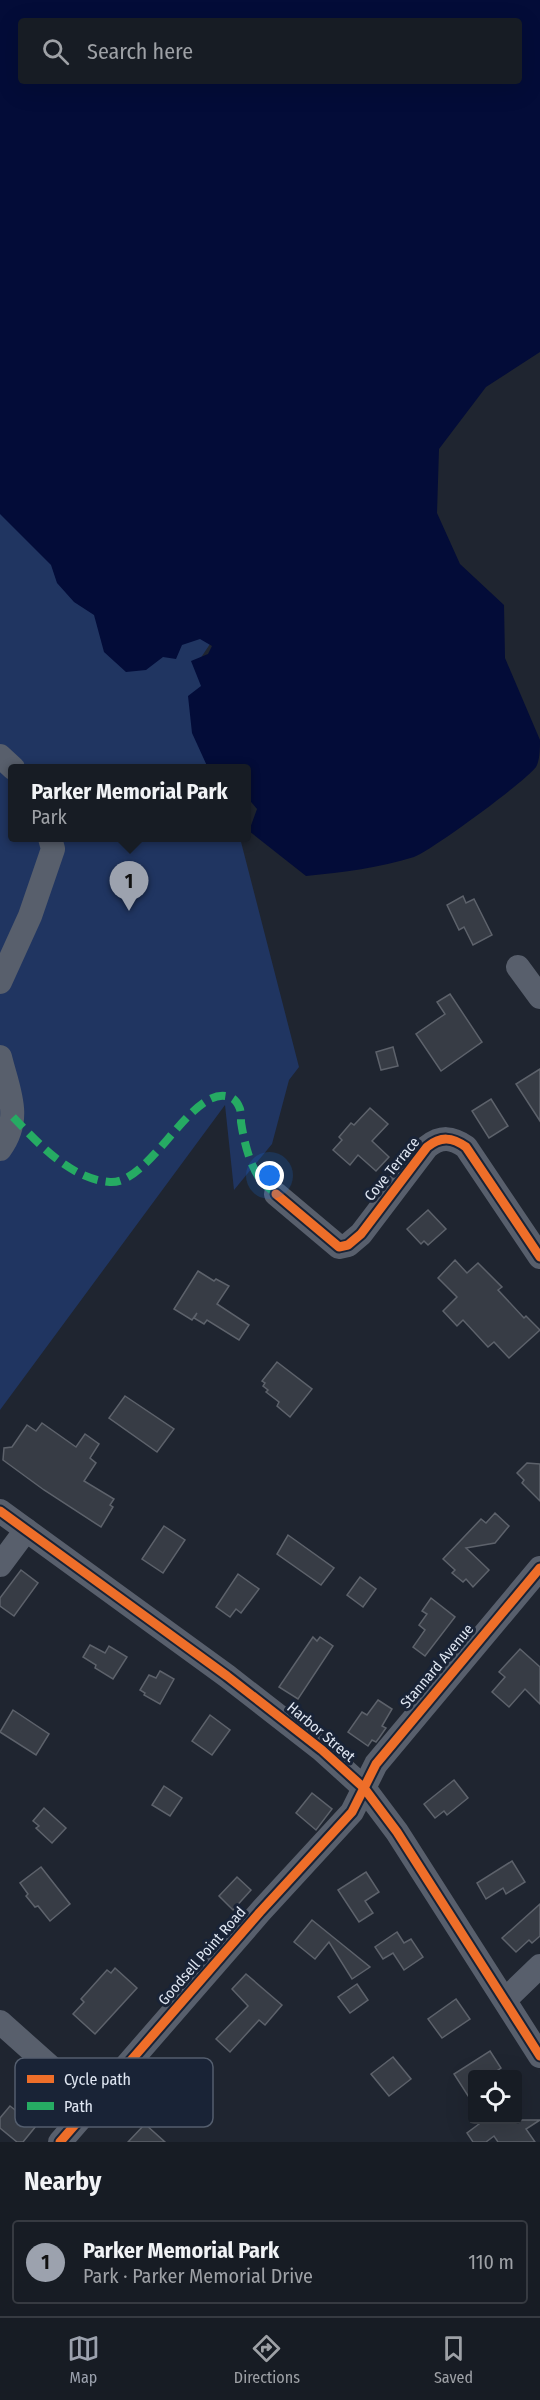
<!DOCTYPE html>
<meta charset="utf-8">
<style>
:root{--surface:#171c24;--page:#20252c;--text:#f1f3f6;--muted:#9ea1a6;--line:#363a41;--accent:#9ca2ae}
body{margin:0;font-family:"Fira Sans Condensed",sans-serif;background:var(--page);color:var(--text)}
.controls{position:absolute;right:18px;bottom:18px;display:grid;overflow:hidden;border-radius:6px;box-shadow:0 6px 24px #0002}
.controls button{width:54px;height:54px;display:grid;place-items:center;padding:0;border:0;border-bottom:2px solid var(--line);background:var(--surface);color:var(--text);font:30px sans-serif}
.you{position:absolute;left:270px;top:1176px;width:21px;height:21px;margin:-15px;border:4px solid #fff;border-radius:50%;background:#1a73e8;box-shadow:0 0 0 9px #1a73e833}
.badge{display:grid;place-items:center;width:39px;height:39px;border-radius:50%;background:var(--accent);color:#111;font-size:20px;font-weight:700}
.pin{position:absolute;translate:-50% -50px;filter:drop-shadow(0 2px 3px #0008)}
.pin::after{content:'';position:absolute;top:32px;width:21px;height:18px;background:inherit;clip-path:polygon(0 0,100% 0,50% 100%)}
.popup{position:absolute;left:8px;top:764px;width:243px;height:78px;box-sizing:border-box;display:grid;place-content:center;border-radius:6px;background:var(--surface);filter:drop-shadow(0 2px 4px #0005);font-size:20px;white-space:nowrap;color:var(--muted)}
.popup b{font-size:22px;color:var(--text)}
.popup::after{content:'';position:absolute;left:50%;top:100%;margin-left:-12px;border:12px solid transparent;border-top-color:var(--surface)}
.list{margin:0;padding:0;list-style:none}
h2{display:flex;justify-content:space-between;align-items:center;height:78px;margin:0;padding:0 24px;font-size:26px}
h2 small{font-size:20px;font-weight:400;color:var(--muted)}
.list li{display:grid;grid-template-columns:39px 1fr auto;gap:18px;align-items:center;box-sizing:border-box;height:84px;margin:0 12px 12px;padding:0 12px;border:2px solid var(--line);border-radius:6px}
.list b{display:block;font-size:22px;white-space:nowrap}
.list p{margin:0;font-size:20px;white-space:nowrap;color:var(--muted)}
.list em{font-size:20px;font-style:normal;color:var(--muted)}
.icon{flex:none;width:33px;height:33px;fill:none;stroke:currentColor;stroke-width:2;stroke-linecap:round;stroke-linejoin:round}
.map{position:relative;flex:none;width:540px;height:2142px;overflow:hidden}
.search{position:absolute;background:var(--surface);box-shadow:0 6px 24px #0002;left:18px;right:18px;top:18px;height:66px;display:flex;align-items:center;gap:15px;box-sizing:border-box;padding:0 21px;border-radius:6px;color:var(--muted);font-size:22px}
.sheet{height:174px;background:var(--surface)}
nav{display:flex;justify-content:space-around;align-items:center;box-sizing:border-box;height:84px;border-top:2px solid var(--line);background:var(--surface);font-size:16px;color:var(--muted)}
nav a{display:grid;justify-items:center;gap:3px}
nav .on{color:var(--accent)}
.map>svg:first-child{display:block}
.green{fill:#203561}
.water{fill:#030c38;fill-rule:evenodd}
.building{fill:#373c45;stroke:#5d626b;stroke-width:1.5}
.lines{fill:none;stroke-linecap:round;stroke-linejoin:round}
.minor{stroke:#585f6c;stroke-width:24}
.quiet{stroke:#26ab63;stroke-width:8;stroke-dasharray:15 8;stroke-linecap:butt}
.cycleway-casing{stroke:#192336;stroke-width:13}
.cycleway{stroke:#ee6e29;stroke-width:9}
.labels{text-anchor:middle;stroke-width:6;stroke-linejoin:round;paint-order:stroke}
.street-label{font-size:15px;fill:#dfe6f2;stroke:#192336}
.key{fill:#192336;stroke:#545e6e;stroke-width:1.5}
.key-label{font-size:16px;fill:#dfe6f2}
</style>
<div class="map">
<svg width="540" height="2142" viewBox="0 0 540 2142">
<rect width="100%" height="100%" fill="#1f2530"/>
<!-- green -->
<path class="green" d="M0,505l210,139 -10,15 22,109h-210v70h228l59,229 -10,13 -17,64 -38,46 -9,-85 -225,305z"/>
<!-- water -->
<path class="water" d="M0,0h540v352l-54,35 -47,62 -2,64 23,51 44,41 1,53 35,82c0,8 0,20 -4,27 -10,14 -105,84 -122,90 -35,11 -70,15 -108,19l-57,-45 8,-22 -11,-13v-28h-38l-16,-35 -4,-37 13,-10 -10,-25 17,-7 4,-8 -12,-7 -18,6 -6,14 -13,-2 -17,13 -20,2 -22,-20 -10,-37 -20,-13 -17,-19 -6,-18 -51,-51zM21,21h498v60h-498z"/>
<!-- building -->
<g class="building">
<path d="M463,896l3,7 8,-4 18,36 -19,10 -9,-18 -5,3 -12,-25z"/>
<path d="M450,994l32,48 -41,29 -25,-37 29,-20 -8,-12z"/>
<path d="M393,1047l5,19 -17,4 -5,-18z"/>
<path d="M540,1069v52l-24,-37z"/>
<path d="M491,1099l17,27 -19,12 -17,-27z"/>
<path d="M370,1108l18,16 -16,17 17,16 -13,14 -18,-16 -8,10 -17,-15 9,-10 -3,-3 12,-14 3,2z"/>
<path d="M428,1210l18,19 -18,16 -4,-4 -3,3 -14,-15z"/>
<path d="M455,1260l12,13 11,-10 24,24 -4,3 26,28 2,-2 14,14 -31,28 -15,-16 -6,5 -25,-27 -6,6 -14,-15 14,-14 -19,-19z"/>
<path d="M198,1271l16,10 2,-2 13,7 -12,18 32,21 -10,15 -32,-20 -3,4 -10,-6 3,-5 -5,7 -18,-11z"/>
<path d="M277,1362l35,27 -22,28 -13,-11 2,-4 -13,-10 2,-2 -5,-4 2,-3 -3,-2z"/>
<path d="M125,1396l49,33 -17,23 -48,-34z"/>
<path d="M42,1423l34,24 9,-13 14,10 -9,14 6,5 -12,18 30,18 -4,6 3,2 -12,20 -57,-37 -41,-30 1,-12 8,-1 15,-22 9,6z"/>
<path d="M527,1463l13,1v37l-18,-18 2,-3 -7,-7z"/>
<path d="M495,1513l14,13 -14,17 -29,5 23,22 -16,17 -7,-8 -3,3 -11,-9 3,-3 -12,-11 38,-40 5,4z"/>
<path d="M164,1526l21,14 -22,33 -21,-14z"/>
<path d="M288,1535l46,33 -13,17 -44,-31z"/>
<path d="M21,1570l17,13 -24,33 -14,-10v-8z"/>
<path d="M238,1574l21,15 -18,24 -5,-4 -6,8 -14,-10z"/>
<path d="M360,1577l16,12 -13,18 -16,-12z"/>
<path d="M431,1598l24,19 -30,39 -12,-9 12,-17 -6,-5 8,-11 -5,-3z"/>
<path d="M313,1637l4,4 3,-4 13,9 -35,53 -19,-12z"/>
<path d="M90,1645l15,8 4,-7 18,11 -14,22 -18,-11 1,-3 -13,-8z"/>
<path d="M520,1649l20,18v37l-15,-15 -16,18 -17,-15 13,-15 -6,-5z"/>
<path d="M160,1671l14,8 -14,25 -16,-9 1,-2 -5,-3 9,-15 7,3z"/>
<path d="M378,1700l14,9 -10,17 4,2 -7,10 -3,4 -4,-2 -4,6 -20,-14 14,-20 5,3z"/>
<path d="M13,1710l36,24 -13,21 -36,-23z"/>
<path d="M210,1715l20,15 -18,25 -20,-14z"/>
<path d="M454,1780l14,18 -21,17 -3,-4 -9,7 -11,-14z"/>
<path d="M164,1786l18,12 -12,18 -18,-11z"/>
<path d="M312,1793l20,16 -16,21 -20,-17z"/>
<path d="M44,1808l22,20 -14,15 -16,-15 3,-2 -6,-5z"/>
<path d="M512,1861l13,21 -19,12 -3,-6 -17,11 -9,-16z"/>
<path d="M41,1867l29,37 -20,17 -12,-15 -3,1 -9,-11 2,-2 -8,-11z"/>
<path d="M366,1872l13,20 -14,9 8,12 -14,9 -21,-32z"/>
<path d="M237,1877l14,13 -18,20 -14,-14z"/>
<path d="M540,1904v32l-8,7 -3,-3 -13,12 -14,-14z"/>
<path d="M312,1920l21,17 37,30 -18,12 -23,-37 -14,17 -21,-17z"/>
<path d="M397,1932l7,11 7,-4 12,18 -19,13 -11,-17 -10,6 -8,-12z"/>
<path d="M115,1968l22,20 -42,46 -22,-20 11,-12 -3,-3 26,-29 4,3z"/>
<path d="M246,1974l36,31 -17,20 -6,-5 -29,32 -14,-13 32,-33 -16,-17z"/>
<path d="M357,1984l11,16 -18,13 -12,-16z"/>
<path d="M456,1999l14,20 -28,19 -14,-19z"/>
<path d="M490,2051l11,17 -9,6h-20v28l-18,-28z"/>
<path d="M393,2057l18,22 -22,17 -18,-22z"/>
<path d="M181,2067l2,3 2,-3 16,12 -3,4 2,2 -17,21 -7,-6 -5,7 -13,-11z"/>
<path d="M10,2106l26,20 -13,16h-6l-17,-14v-10z"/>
<path d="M482,2120h58l-14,9 9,13h-37l-4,-6 -8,6h-13l-6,-9 16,-12z"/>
<path d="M145,2124l20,18h-37z"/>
</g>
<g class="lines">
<!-- minor -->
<g class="minor">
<path d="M0,756l13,12"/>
<path d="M518,967l22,30"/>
<path d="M0,982l30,-66 23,-67 -3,-11"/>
<path d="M0,1057c8,33 23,61 0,92"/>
<path d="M276,1194l63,53 9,-2 13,-11 66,-87c14,-11 25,-10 39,0l74,110"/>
<path d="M0,1511l227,165 95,74 42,38 33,44 143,224"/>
<path d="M0,1565l26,-35"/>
<path d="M505,2000l35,-34"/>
<path d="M0,2022l92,82"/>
<path d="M60,2142l200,-230 92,-100 24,-48 164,-196"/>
</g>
<!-- quiet -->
<path class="quiet" d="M13,1117c25,26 57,62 97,65 41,3 84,-103 122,-84 5,3 6,6 8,11 1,4 1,9 1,13 3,19 8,41 19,57 4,6 10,10 16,15"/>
<!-- cycleway casing -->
<g class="cycleway-casing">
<g id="cycleway">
<path d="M276,1194l63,53 9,-2 13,-11 66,-87c14,-11 25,-10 39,0l74,110"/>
<path d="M0,1511l227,165 95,74 42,38 33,44 143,224"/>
<path d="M60,2142l200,-230 92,-100 24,-48 164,-196"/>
</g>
</g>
<!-- cycleway -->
<use href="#cycleway" class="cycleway"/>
</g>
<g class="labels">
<!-- street labels -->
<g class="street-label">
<text transform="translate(392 1169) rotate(-51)" y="5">Cove Terrace</text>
<text transform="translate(437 1666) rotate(-50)" y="5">Stannard Avenue</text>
<text transform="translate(321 1732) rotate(40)" y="5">Harbor Street</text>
<text transform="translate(202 1956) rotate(-49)" y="5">Goodsell Point Road</text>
</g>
</g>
<!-- legend -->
<rect x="15" y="2058" width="198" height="69" rx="9" class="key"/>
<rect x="27" y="2075" width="27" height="8" fill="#ee6e29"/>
<rect x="27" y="2102" width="27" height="8" fill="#26ab63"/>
<g class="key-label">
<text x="64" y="2085">Cycle path</text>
<text x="64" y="2112">Path</text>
</g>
</svg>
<div class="controls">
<button><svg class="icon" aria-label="locate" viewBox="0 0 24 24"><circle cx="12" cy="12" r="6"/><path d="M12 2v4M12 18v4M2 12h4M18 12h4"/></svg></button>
</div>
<div class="you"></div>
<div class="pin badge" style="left:129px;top:911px">1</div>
<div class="popup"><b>Parker Memorial Park</b>Park</div>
<div class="search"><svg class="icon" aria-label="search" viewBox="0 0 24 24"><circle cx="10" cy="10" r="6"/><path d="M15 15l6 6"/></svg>Search here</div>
</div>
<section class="sheet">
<h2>Nearby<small></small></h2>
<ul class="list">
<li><span class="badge">1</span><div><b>Parker Memorial Park</b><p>Park · Parker Memorial Drive</p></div><em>110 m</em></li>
</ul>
</section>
<nav>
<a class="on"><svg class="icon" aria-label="map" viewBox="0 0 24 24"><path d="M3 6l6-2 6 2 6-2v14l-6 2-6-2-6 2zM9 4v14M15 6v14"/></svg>Map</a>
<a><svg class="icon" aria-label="directions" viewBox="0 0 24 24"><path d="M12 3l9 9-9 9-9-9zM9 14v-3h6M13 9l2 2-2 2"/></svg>Directions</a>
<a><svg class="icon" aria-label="saved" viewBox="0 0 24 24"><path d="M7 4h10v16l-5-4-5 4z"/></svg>Saved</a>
</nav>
